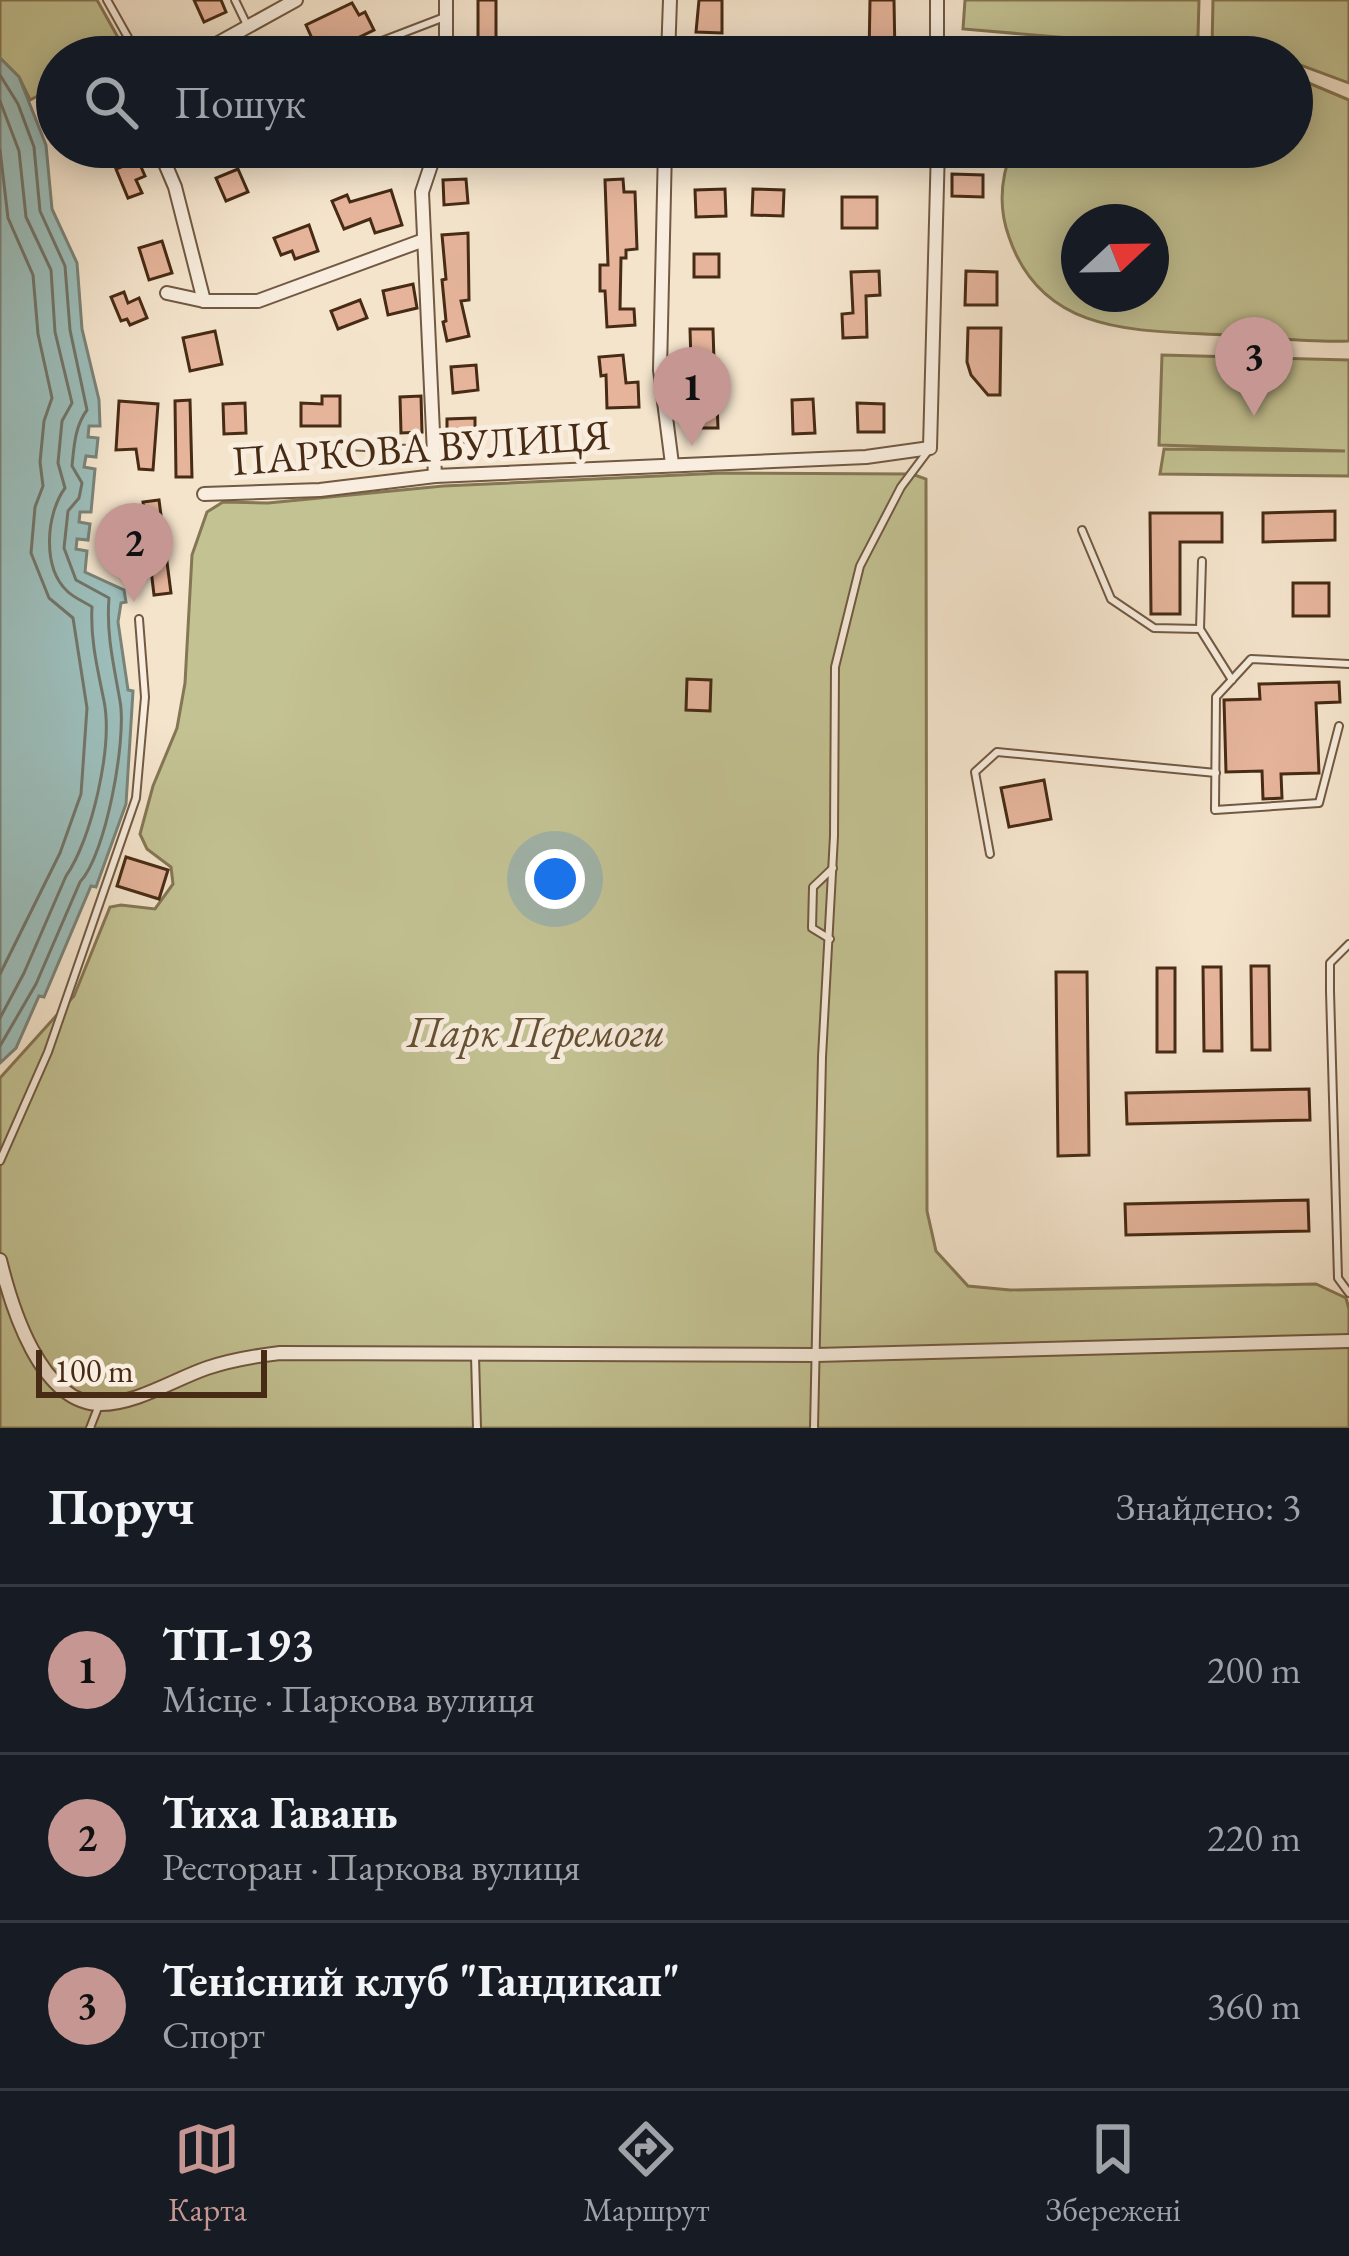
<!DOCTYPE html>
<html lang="uk">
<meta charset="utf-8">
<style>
:root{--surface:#171b24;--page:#242831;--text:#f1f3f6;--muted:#9ea1a6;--line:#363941;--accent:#c59692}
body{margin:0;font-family:"EB Garamond",serif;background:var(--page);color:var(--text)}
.compass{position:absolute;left:1061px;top:204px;width:108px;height:108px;border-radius:50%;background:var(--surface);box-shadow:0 6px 30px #0003;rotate:68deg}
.scale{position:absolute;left:36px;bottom:30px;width:231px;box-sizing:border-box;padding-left:12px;border:6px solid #472b14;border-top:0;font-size:33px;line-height:42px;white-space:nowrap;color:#472b14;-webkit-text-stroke:9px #f8edde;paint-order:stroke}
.you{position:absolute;left:555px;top:879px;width:42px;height:42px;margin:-30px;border:9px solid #fff;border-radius:50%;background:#1a73e8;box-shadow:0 0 0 18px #1a73e833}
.badge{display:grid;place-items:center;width:78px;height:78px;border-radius:50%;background:var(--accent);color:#111;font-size:39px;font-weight:700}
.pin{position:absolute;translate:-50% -99px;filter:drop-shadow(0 3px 6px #0008)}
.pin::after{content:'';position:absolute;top:63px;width:42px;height:36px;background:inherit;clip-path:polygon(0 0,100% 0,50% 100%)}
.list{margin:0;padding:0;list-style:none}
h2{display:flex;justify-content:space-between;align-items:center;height:156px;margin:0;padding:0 48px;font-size:51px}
h2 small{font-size:39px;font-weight:400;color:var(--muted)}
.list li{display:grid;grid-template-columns:78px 1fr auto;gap:36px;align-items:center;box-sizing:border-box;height:168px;padding:0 48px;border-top:3px solid var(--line)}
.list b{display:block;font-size:45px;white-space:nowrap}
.list p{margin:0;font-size:39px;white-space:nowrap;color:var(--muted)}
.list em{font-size:39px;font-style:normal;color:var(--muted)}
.icon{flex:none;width:66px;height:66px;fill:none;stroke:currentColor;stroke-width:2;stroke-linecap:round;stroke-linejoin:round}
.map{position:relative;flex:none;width:1349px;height:1428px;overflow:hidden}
.search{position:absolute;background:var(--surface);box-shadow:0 6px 30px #0003;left:36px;right:36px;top:36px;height:132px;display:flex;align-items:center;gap:30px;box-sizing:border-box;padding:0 42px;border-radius:66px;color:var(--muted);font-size:45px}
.sheet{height:660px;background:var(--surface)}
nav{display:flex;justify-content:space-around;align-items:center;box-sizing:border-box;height:168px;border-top:3px solid var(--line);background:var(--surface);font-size:33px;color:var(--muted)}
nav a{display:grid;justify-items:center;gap:6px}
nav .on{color:var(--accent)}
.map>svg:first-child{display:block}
.green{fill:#c3c293;stroke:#857654;stroke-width:3;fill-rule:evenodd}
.water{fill:#9cbebb;stroke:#7a8378;stroke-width:3}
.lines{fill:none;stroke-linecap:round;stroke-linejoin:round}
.shore{stroke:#727468;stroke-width:3}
.building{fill:#e5b49b;stroke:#472b14;stroke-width:3}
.lane-casing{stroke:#725942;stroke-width:10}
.street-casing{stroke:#725942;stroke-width:16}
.lane{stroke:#f8edde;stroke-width:6}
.street{stroke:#f8edde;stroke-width:12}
.labels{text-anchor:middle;stroke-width:10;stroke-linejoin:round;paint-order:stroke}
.street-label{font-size:42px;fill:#472b14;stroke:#f8edde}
.park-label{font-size:42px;font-style:italic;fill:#665134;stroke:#f8edde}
</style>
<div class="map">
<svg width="1349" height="1428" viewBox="0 0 1349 1428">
<rect width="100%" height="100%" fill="#f4e4cc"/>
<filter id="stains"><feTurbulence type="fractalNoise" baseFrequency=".00167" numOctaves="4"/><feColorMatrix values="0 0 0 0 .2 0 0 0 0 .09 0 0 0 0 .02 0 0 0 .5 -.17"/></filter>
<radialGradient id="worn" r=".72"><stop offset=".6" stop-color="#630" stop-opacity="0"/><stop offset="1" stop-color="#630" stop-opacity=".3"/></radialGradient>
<!-- green -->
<g class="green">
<path d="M0,0h97l32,57h-72v34l-6,-2 -21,11 -11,-23 -19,-19z"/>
<path d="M965,0h234l-1,36 -21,11 -214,-18z"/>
<path d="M1213,0h136v83l-57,-21v-5l-72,-2 -8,-7z"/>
<path d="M1292,76l57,24v241c-40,2 -81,-4 -121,-6 -86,-5 -185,3 -219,-98 -11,-30 -8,-61 4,-90h279zM1079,222h72v72h-72z"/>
<path d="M1162,355l187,5v116l-189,-2 4,-25 181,2 -186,-6z"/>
<path d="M723,473l189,1 14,5 1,732 9,40 32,35 42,4 306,-6 30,14 3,11v119h-1349v-350l74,-82 36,-89 11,-2 34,4 18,-25 -2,-17 -24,-18 -7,-15 13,-48 24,-58 8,-45 7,-128 15,-43 16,-10 45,1 175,-17z"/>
</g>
<!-- water -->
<path class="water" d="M0,58l19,19 27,68 6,64 25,54 5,66 17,71 1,26h-11l-1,11 10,1 -2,19 -10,-1 -2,11 11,2 -4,43h-11l-1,10 11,2 -2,16 -11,-1 -1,10 11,2 -2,21 39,18 2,12 -5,1 -3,19 10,68 5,1 -7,113 -30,83 -5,-1 -47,111 -5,-1 -23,52 -16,15z"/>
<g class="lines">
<!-- shore -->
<g class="shore">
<path d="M0,75l18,29 16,43 6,64 25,55 5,64 17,80c-12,16 -13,36 -15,56l10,17 -3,15 -11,13 -4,37 12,32 33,18c-3,36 5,68 11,103 7,37 -14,154 -40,181l-44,102 -36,62"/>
<path d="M0,101l19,50 7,66 25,53 4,62 17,71 -10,18 -4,42 7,25c-19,26 -23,79 2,103 7,7 18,11 25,16 -2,32 6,64 12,94 9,45 -12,138 -38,175l-42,97 -24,45"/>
<path d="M0,150l8,68 25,57 5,59 14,64 -8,23 -4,41 3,24 -8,21 -4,46 18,45 24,20 14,90 -6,86 -21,59 -60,121"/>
</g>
</g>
<!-- building -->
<g class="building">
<path d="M194,0h27l5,12 -22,10z"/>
<rect x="478" y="0" width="18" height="43"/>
<path d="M699,0h23v33l-26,-1z"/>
<path d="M870,0h24l1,57h-26z"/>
<path d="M352,3l7,12 6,-3 9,18 -54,26 -14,-31z"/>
<path d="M138,160l7,16 -9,4 6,13 -14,5 -12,-29z"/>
<path d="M238,169l10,23 -22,9 -10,-23z"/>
<path d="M952,174l31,1v22l-31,-1z"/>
<path d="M466,179l2,24 -24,2 -1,-25z"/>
<path d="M623,179l1,13h11l2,57 -11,1v8h-5l-1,51h14l1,16 -28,2 -2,-36h-5v-26h8l-3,-85z"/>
<path d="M725,189l1,27 -30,1 -1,-27z"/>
<path d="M753,189l31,1 -1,26 -31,-1z"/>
<path d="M391,190l11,35 -27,8 -5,-14 -26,10 -12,-28 15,-6 3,7z"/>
<rect x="842" y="197" width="35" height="31"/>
<path d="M309,225l9,26 -23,8 -3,-8 -11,4 -7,-17z"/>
<path d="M468,233l1,67 -8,1 8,35 -22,5 -4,-19 3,-1 -4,-41 4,-1 -4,-44z"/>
<path d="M162,241l10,32 -23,7 -10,-32z"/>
<rect x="694" y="254" width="25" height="23"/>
<path d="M879,271l1,24 -14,1 1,41 -24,1 -1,-24 11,-1 -2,-41z"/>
<path d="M966,271l31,1v33h-32z"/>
<path d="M413,284l4,24 -29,7 -5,-24z"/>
<path d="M124,292l4,11 11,-5 8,20 -17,7 -3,-6 -6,2 -10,-24z"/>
<path d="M360,300l7,18 -29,11 -7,-18z"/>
<path d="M968,328h33l-1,67h-12l-17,-20 -4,-13z"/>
<path d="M690,329h23l1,32 -23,1z"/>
<path d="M215,331l7,33 -32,7 -7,-33z"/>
<path d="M623,355l3,28 12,-1 1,25 -32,1 -1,-33 -5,1 -2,-19z"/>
<path d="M476,365l2,25 -25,3 -2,-26z"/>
<path d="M322,396h18v30h-39v-23l21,1z"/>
<path d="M421,396l1,36 -21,1 -1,-36z"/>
<path d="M813,399l2,34 -22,1 -1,-34z"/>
<path d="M190,400l2,77h-16l-1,-76z"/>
<path d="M119,401l39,3 -5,66 -14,-1 -3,-20 -20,1z"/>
<path d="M695,402h22l1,26h-22z"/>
<path d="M245,403l1,30 -22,1 -1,-30z"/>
<path d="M857,403l27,1v28h-26z"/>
<path d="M475,418v24l-28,1v-24z"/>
<path d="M159,500l12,93 -17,2 -11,-93z"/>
<path d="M1335,511v29l-72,2v-29z"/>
<path d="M1150,513h72v29h-42v72h-29z"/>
<rect x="1293" y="583" width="36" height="33"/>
<path d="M687,679l24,1 -1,31 -24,-1z"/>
<path d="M1339,682l1,20 -24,1 3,70 -38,1 1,24 -19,1 -1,-28 -36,1 -2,-72 36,-1 -1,-15z"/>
<path d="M1044,780l7,39 -42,8 -8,-39z"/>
<path d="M126,857l42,13 -9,29 -42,-13z"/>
<path d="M1251,966h18l1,84h-18z"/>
<path d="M1203,967h18l1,84h-18z"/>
<rect x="1157" y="968" width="18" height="84"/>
<path d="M1056,972h31l2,183 -31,1z"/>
<path d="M1309,1089l1,31 -183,4 -1,-31z"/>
<path d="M1308,1200l1,31 -183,4 -1,-31z"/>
</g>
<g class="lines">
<!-- lane casing -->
<g class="lane-casing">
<g id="lane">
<path d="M107,0l32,57"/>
<path d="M235,0l13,27"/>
<path d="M359,55l23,-14 60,-23"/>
<path d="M345,446l85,4"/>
<path d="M1082,530l29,69 43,29 46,1"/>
<path d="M1202,561l-2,68 32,51"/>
<path d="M1339,726l-20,77 -104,7 1,-113 35,-38 98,5"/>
<path d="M990,854l-15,-82 22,-20 219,21"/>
<path d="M830,939l-18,-11 1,-41 20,-19"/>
<path d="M1349,944l-19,19v28l8,287 11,15"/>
<path d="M0,1161l48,-109 88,-254 9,-101 -6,-78"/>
<path d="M475,1356l2,72"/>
<path d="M90,1428l9,-23"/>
<path d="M814,1428l8,-371 12,-221 1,-169 25,-101 41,-79 27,-36"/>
</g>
</g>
<!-- street casing -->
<g class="street-casing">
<g id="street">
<path d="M446,0v57"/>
<path d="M937,0v57"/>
<path d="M193,57l103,-57"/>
<path d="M668,57l2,-57"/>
<path d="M158,147l17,40 29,114"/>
<path d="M532,147l133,6 273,2"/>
<path d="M665,148l-5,222 12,94"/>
<path d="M448,149l40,-2"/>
<path d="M167,293l37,8h54l166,-61"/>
<path d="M435,476l-13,-284 10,-30 16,-15"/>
<path d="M204,494l116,-4 115,-14 431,-19 64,-9 8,-301"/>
<path d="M0,1260c11,45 40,144 101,144 35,0 74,-25 106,-36 24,-8 48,-12 73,-15l536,2 533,-14"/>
</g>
</g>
<!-- lane -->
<use href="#lane" class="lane"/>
<!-- street -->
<use href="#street" class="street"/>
</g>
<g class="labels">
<!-- street labels -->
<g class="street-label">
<text transform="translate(421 447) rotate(-4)" y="15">ПАРКОВА ВУЛИЦЯ</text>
</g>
<!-- park labels -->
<g class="park-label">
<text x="536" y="1046">Парк Перемоги</text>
</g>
</g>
<rect width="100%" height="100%" filter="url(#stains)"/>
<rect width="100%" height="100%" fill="url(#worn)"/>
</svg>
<svg class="compass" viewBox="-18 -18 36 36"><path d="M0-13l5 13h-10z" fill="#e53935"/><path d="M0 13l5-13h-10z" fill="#9ea1a6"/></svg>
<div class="scale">100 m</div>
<div class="you"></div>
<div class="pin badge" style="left:692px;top:446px">1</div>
<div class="pin badge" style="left:134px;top:602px">2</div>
<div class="pin badge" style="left:1254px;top:416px">3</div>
<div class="search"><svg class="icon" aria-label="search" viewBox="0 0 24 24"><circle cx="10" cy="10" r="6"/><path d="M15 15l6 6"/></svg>Пошук</div>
</div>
<section class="sheet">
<h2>Поруч<small>Знайдено: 3</small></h2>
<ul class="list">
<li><span class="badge">1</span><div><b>ТП-193</b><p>Місце · Паркова вулиця</p></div><em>200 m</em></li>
<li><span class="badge">2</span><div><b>Тиха Гавань</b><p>Ресторан · Паркова вулиця</p></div><em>220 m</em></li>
<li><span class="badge">3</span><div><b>Тенісний клуб &quot;Гандикап&quot;</b><p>Спорт</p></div><em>360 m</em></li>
</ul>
</section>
<nav>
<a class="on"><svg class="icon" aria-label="map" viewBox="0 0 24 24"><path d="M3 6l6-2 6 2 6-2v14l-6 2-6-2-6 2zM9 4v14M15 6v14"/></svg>Карта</a>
<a><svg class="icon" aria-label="directions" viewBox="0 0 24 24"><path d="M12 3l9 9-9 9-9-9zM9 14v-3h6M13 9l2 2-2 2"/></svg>Маршрут</a>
<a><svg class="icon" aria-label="saved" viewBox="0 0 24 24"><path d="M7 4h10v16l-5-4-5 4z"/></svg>Збережені</a>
</nav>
